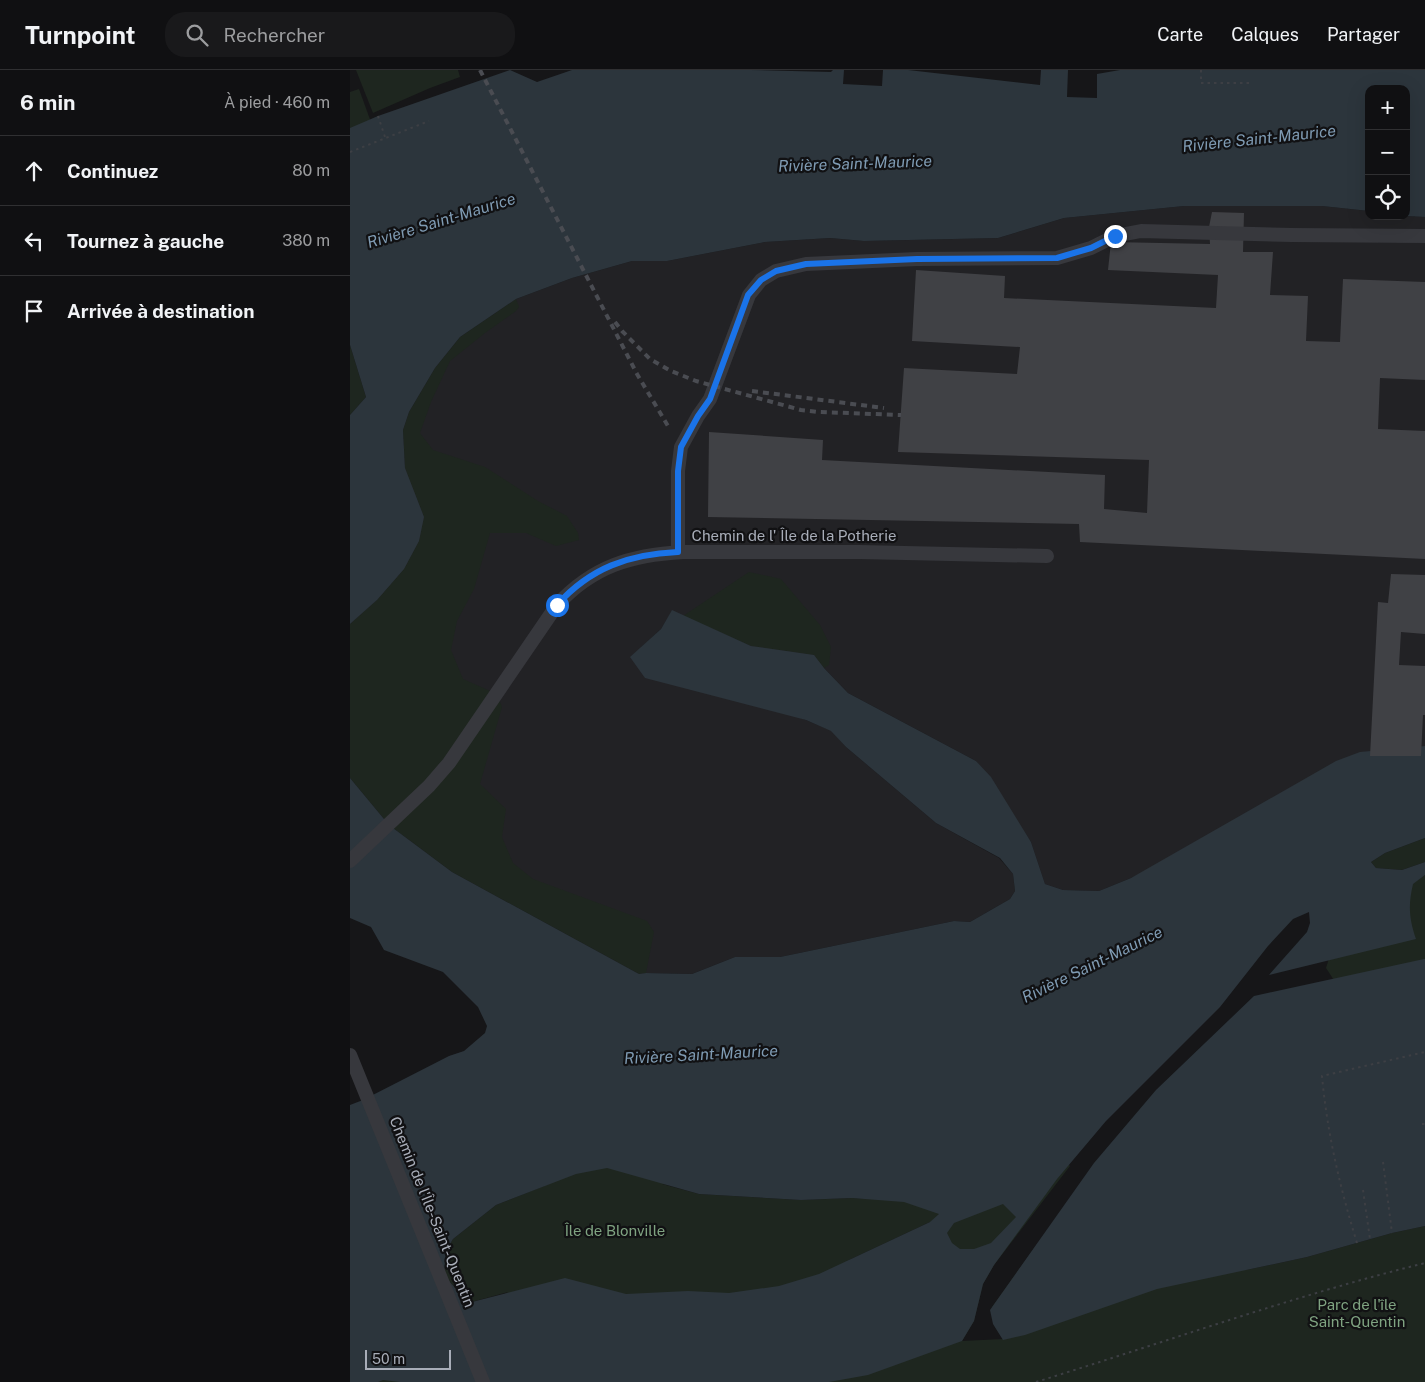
<!DOCTYPE html>
<html lang="fr">
<meta charset="utf-8">
<style>
:root{--surface:#101012;--page:#19191b;--text:#f1f3f6;--muted:#9c9d9f;--line:#303032}
body{margin:0;font-family:"Public Sans",sans-serif;background:var(--page);color:var(--text)}
.controls{position:absolute;right:15px;top:15px;display:grid;overflow:hidden;border-radius:10px;box-shadow:0 5px 20px #0002}
.controls button{width:45px;height:45px;display:grid;place-items:center;padding:0;border:0;border-bottom:1px solid var(--line);background:var(--surface);color:var(--text);font:25px sans-serif}
.scale{position:absolute;left:15px;bottom:12px;width:86px;box-sizing:border-box;padding-left:5px;border:2px solid #a8adb8;border-top:0;font-size:14px;line-height:18px;white-space:nowrap;color:#a8adb8;-webkit-text-stroke:4px #111113;paint-order:stroke}
.stop{position:absolute;width:15px;height:15px;margin:-11px;border:4px solid #1a73e8;border-radius:50%;background:#fff}
.stop.end{background:#1a73e8;border-color:#fff;box-shadow:0 1px 5px #0008}
.list{margin:0;padding:0;list-style:none}
h2{display:flex;justify-content:space-between;align-items:center;height:65px;margin:0;padding:0 20px;font-size:21px}
h2 small{font-size:16px;font-weight:400;color:var(--muted)}
.list li{display:grid;grid-template-columns:32px 1fr auto;gap:15px;align-items:center;box-sizing:border-box;height:70px;padding:0 20px;border-top:1px solid var(--line)}
.list b{display:block;font-size:19px;white-space:nowrap}
.list em{font-size:16px;font-style:normal;color:var(--muted)}
.icon{flex:none;width:28px;height:28px;fill:none;stroke:currentColor;stroke-width:2;stroke-linecap:round;stroke-linejoin:round}
.map{position:relative;flex:none;width:1075px;height:1312px;overflow:hidden}
header{display:flex;align-items:center;gap:30px;box-sizing:border-box;height:70px;padding:0 25px;background:var(--surface);border-bottom:1px solid var(--line)}
header strong{font-size:24px}
nav{display:flex;gap:28px;margin-inline-start:auto;font-size:18px}
.search{width:350px;height:45px;background:var(--page);display:flex;align-items:center;gap:12px;box-sizing:border-box;padding:0 18px;border-radius:20px;color:var(--muted);font-size:19px}
main{display:flex}
aside{flex:1;background:var(--surface)}
.map>svg:first-child{display:block}
.built{fill:#222225}
.green{fill:#1e261f;fill-rule:evenodd}
.water{fill:#2c353c;fill-rule:evenodd}
.building{fill:#404145}
.lines{fill:none;stroke-linecap:round;stroke-linejoin:round}
.path{stroke:#3d3f44;stroke-width:2;stroke-dasharray:2.5 4;stroke-linecap:butt}
.minor{stroke:#37383d;stroke-width:14}
.rail{stroke:#4a4c52;stroke-width:4;stroke-dasharray:6 5;stroke-linecap:butt}
.route{stroke:#1a73e8;stroke-width:6}
.labels{text-anchor:middle;stroke-width:4.5;stroke-linejoin:round;paint-order:stroke}
.street-label{font-size:15px;fill:#a8adb8;stroke:#111113}
.park-label{font-size:15px;fill:#7fa381;stroke:#111113}
.water-label{font-size:16px;font-style:italic;fill:#7f9bb3;stroke:#111113}
</style>
<header>
<strong>Turnpoint</strong>
<div class="search"><svg class="icon" aria-label="search" viewBox="0 0 24 24"><circle cx="10" cy="10" r="6"/><path d="M15 15l6 6"/></svg>Rechercher</div>
<nav><a>Carte</a><a>Calques</a><a>Partager</a></nav>
</header>
<main>
<aside>
<h2>6 min<small>À pied · 460 m</small></h2>
<ul class="list">
<li><svg class="icon" aria-label="ahead" viewBox="0 0 24 24"><path d="M12 20V5M6 11l6-6 6 6"/></svg><div><b>Continuez</b></div><em>80 m</em></li>
<li><svg class="icon" aria-label="left" viewBox="0 0 24 24"><path d="M17 20v-9H6M10 6l-5 5 5 5"/></svg><div><b>Tournez à gauche</b></div><em>380 m</em></li>
<li><svg class="icon" aria-label="arrive" viewBox="0 0 24 24"><path d="M6 21V4h12l-3 4 3 4H6"/></svg><div><b>Arrivée à destination</b></div></li>
</ul>
</aside>
<div class="map">
<svg width="1075" height="1312" viewBox="0 0 1075 1312">
<rect width="100%" height="100%" fill="#161618"/>
<!-- built -->
<path class="built" d="M834,136h138l47,5v5h37l19,1v529l-294,132 -32,13 -36,-1 -18,-6 -14,-42 -55,-81 -128,-68 -24,-25 -73,-22 -79,-35 -11,18 -30,28 175,63 26,11 14,16 90,76 63,35 14,16 2,17 -5,8 -40,23 -16,-1 -174,36h-45l-43,17 -46,-1 -7,1 -289,-196v-154l27,-24 28,-132 30,-100 81,-69 56,-21 60,-17h35l98,-19 65,-4 34,3 134,-3 66,-20z"/>
<!-- green -->
<g class="green">
<path d="M6,0h102l2,7 -30,11 -57,25z"/>
<path d="M9,19l13,36 -22,9v-42z"/>
<path d="M166,229l3,8 -3,4 -31,22 -35,28 -19,41 -11,31 13,17 52,17 53,34 29,15 11,17 1,7 -23,6 -30,-13h-36l-16,56 -17,32 -6,29 12,29 34,15 5,13 -22,77 26,25 -4,28 11,26 20,16 114,42 7,11 -8,41 -7,1 -187,-102 -63,-47 -39,-47v-154l27,-24 27,-31 15,-28 5,-24 -19,-49 -2,-38 6,-18 26,-44 25,-31z"/>
<path d="M0,275l16,52 -16,18z"/>
<path d="M399,502l32,7 39,46 11,22 -2,18 -5,3 -10,-13 -63,-9 -68,-30z"/>
<path d="M1075,768v24l-23,8 -26,-2 -5,-6 14,-9z"/>
<path d="M1075,805v136l-78,-11 -21,-32 10,-32z"/>
<path d="M222,1086l491,3 7,7 -76,99 -11,19 -9,37 -12,20 41,-2 -8,-12 -3,-20 89,-124 165,87 61,-13 85,-24 33,-7v156h-1075l158,-90 -40,11 -24,-28 2,-24 7,-12 43,-34 48,-19zM312,1114l209,15 -19,-1 -51,2 -102,-6zM580,1152l5,7 -88,32z"/>
</g>
<!-- water -->
<g class="water">
<path d="M160,0l27,12 35,-12h178l81,2 2,-2h11l-1,14 39,2 1,-16h25l132,15 1,-15h27l-1,27 30,1v-24l23,-4h305v147l-19,-1v-127h-37v122l-47,-5h-138l-120,12 -66,20 -134,3 -34,-3 -65,4 -98,19h-35l-60,17 -56,21 -56,38 -25,31 -26,44 -6,18 2,38 19,49 -5,24 -15,28 -27,31 -27,24v-209l16,-18 -16,-52v-217l28,-12z"/>
<path d="M322,540l79,36 63,9 10,13 24,25 128,68 15,16 40,65 14,42 18,6 36,1 32,-13 205,-117 24,-9 65,-6v92l-40,15 -14,9 5,6 26,2 23,-8v13l-12,9c-5,22 -4,34 3,55l-147,36 38,-43 3,-9 -1,-11 -16,7 -25,27 -48,61 -114,114 -49,58 -63,86 -11,19 -9,37 -12,20 -94,34 -39,7h-429l-17,-2 -5,2h-28v-277l13,-5 86,-44 15,-5 21,-18 2,-7 -9,-19 -35,-35 -59,-22 -13,-23 -21,-9v-140l39,47 63,47 187,102 7,-1 46,1 43,-17h45l174,-36 16,1 40,-23 5,-8 -2,-17 -13,-16 -64,-35 -90,-76 -15,-16 -25,-11 -161,-42 -15,-21 31,-28zM257,1098l92,26 102,6 51,-2 52,4 35,12 -9,8 -111,52 -40,12 -50,7 -41,-2 -62,3 -61,-16 -97,25 -24,-28 2,-24 7,-12 43,-34 80,-31zM653,1134l13,13 -25,26 -17,6h-14l-8,-6 -5,-10 7,-10z"/>
<path d="M1074,889h1v267l-33,7 -85,24 -150,32 -132,46 -22,5 -10,-16 -3,-14 104,-147 62,-73 98,-94z"/>
</g>
<!-- building -->
<g class="building">
<path d="M862,142l32,1 -1,39h30l-3,43 38,1 -2,45 34,1 3,-63 82,3v98l-45,-2 -2,51 47,2v128l-345,-17 -1,-18 -371,-7 1,-85 114,8 -1,20 283,15 -1,34 43,4 2,-53 -251,-8 6,-84 113,6 3,-27 -108,-6 4,-71 89,6 -1,22 212,10 2,-33 -110,-5 3,-28 99,2 -1,-17z"/>
<path d="M1041,504l34,1v59l-24,-2 -2,33 26,1v49h-2l-2,41h-51l8,-154 10,1z"/>
</g>
<g class="lines">
<!-- path -->
<g class="path">
<path d="M851,0v13h52"/>
<path d="M28,46l7,21"/>
<path d="M0,82l79,-31"/>
<path d="M1072,1054h3"/>
<path d="M1033,1092l9,71"/>
<path d="M1013,1120l7,49"/>
<path d="M1007,1173c-17,-55 -30,-111 -35,-167l103,-24"/>
<path d="M686,1312c130,-40 257,-86 389,-119"/>
</g>
<!-- minor -->
<g class="minor">
<path d="M328,482v-81l3,-24 17,-31 12,-17 39,-104 12,-15 15,-9 30,-7 111,-5 140,-1 34,-10 24,-12 26,-5 151,4 133,1"/>
<path d="M0,791l79,-75 20,-23 108,-158c36,-39 74,-50 126,-53h177l187,4"/>
<path d="M0,985l133,327"/>
</g>
<!-- rail -->
<g class="rail">
<path d="M130,0l157,304 31,52"/>
<path d="M265,252l7,9 28,28 21,12 25,10 105,29 18,2 82,3"/>
<path d="M402,321l132,17"/>
</g>
</g>
<g class="lines">
<!-- route -->
<path class="route" d="M207,535c33,-37 72,-51 121,-53v-81l3,-24 17,-31 12,-17 38,-104 13,-15 15,-9 30,-7 111,-5 140,-1 34,-10 24,-12"/>
</g>
<g class="labels">
<!-- street labels -->
<g class="street-label">
<text x="444" y="471">Chemin de l' Île de la Potherie</text>
<text transform="translate(82 1142) rotate(68)" y="5">Chemin de l'Île-Saint-Quentin</text>
</g>
<!-- park labels -->
<g class="park-label">
<text x="265" y="1166">Île de Blonville</text>
<text x="1007" y="1240">Parc de l'île<tspan x="1007" dy="17">Saint-Quentin</tspan></text>
</g>
<!-- water labels -->
<g class="water-label">
<text transform="translate(909 68) rotate(-6)" y="6">Rivière Saint-Maurice</text>
<text transform="translate(505 93) rotate(-2)" y="6">Rivière Saint-Maurice</text>
<text transform="translate(91 150) rotate(-17)" y="6">Rivière Saint-Maurice</text>
<text transform="translate(742 894) rotate(-26)" y="6">Rivière Saint-Maurice</text>
<text transform="translate(351 984) rotate(-3)" y="6">Rivière Saint-Maurice</text>
</g>
</g>
</svg>
<div class="controls">
<button>+</button>
<button>−</button>
<button><svg class="icon" aria-label="locate" viewBox="0 0 24 24"><circle cx="12" cy="12" r="6"/><path d="M12 2v4M12 18v4M2 12h4M18 12h4"/></svg></button>
</div>
<div class="scale">50 m</div>
<div class="stop" style="left:207px;top:535px"></div>
<div class="stop end" style="left:765px;top:166px"></div>
</div>
</main>
